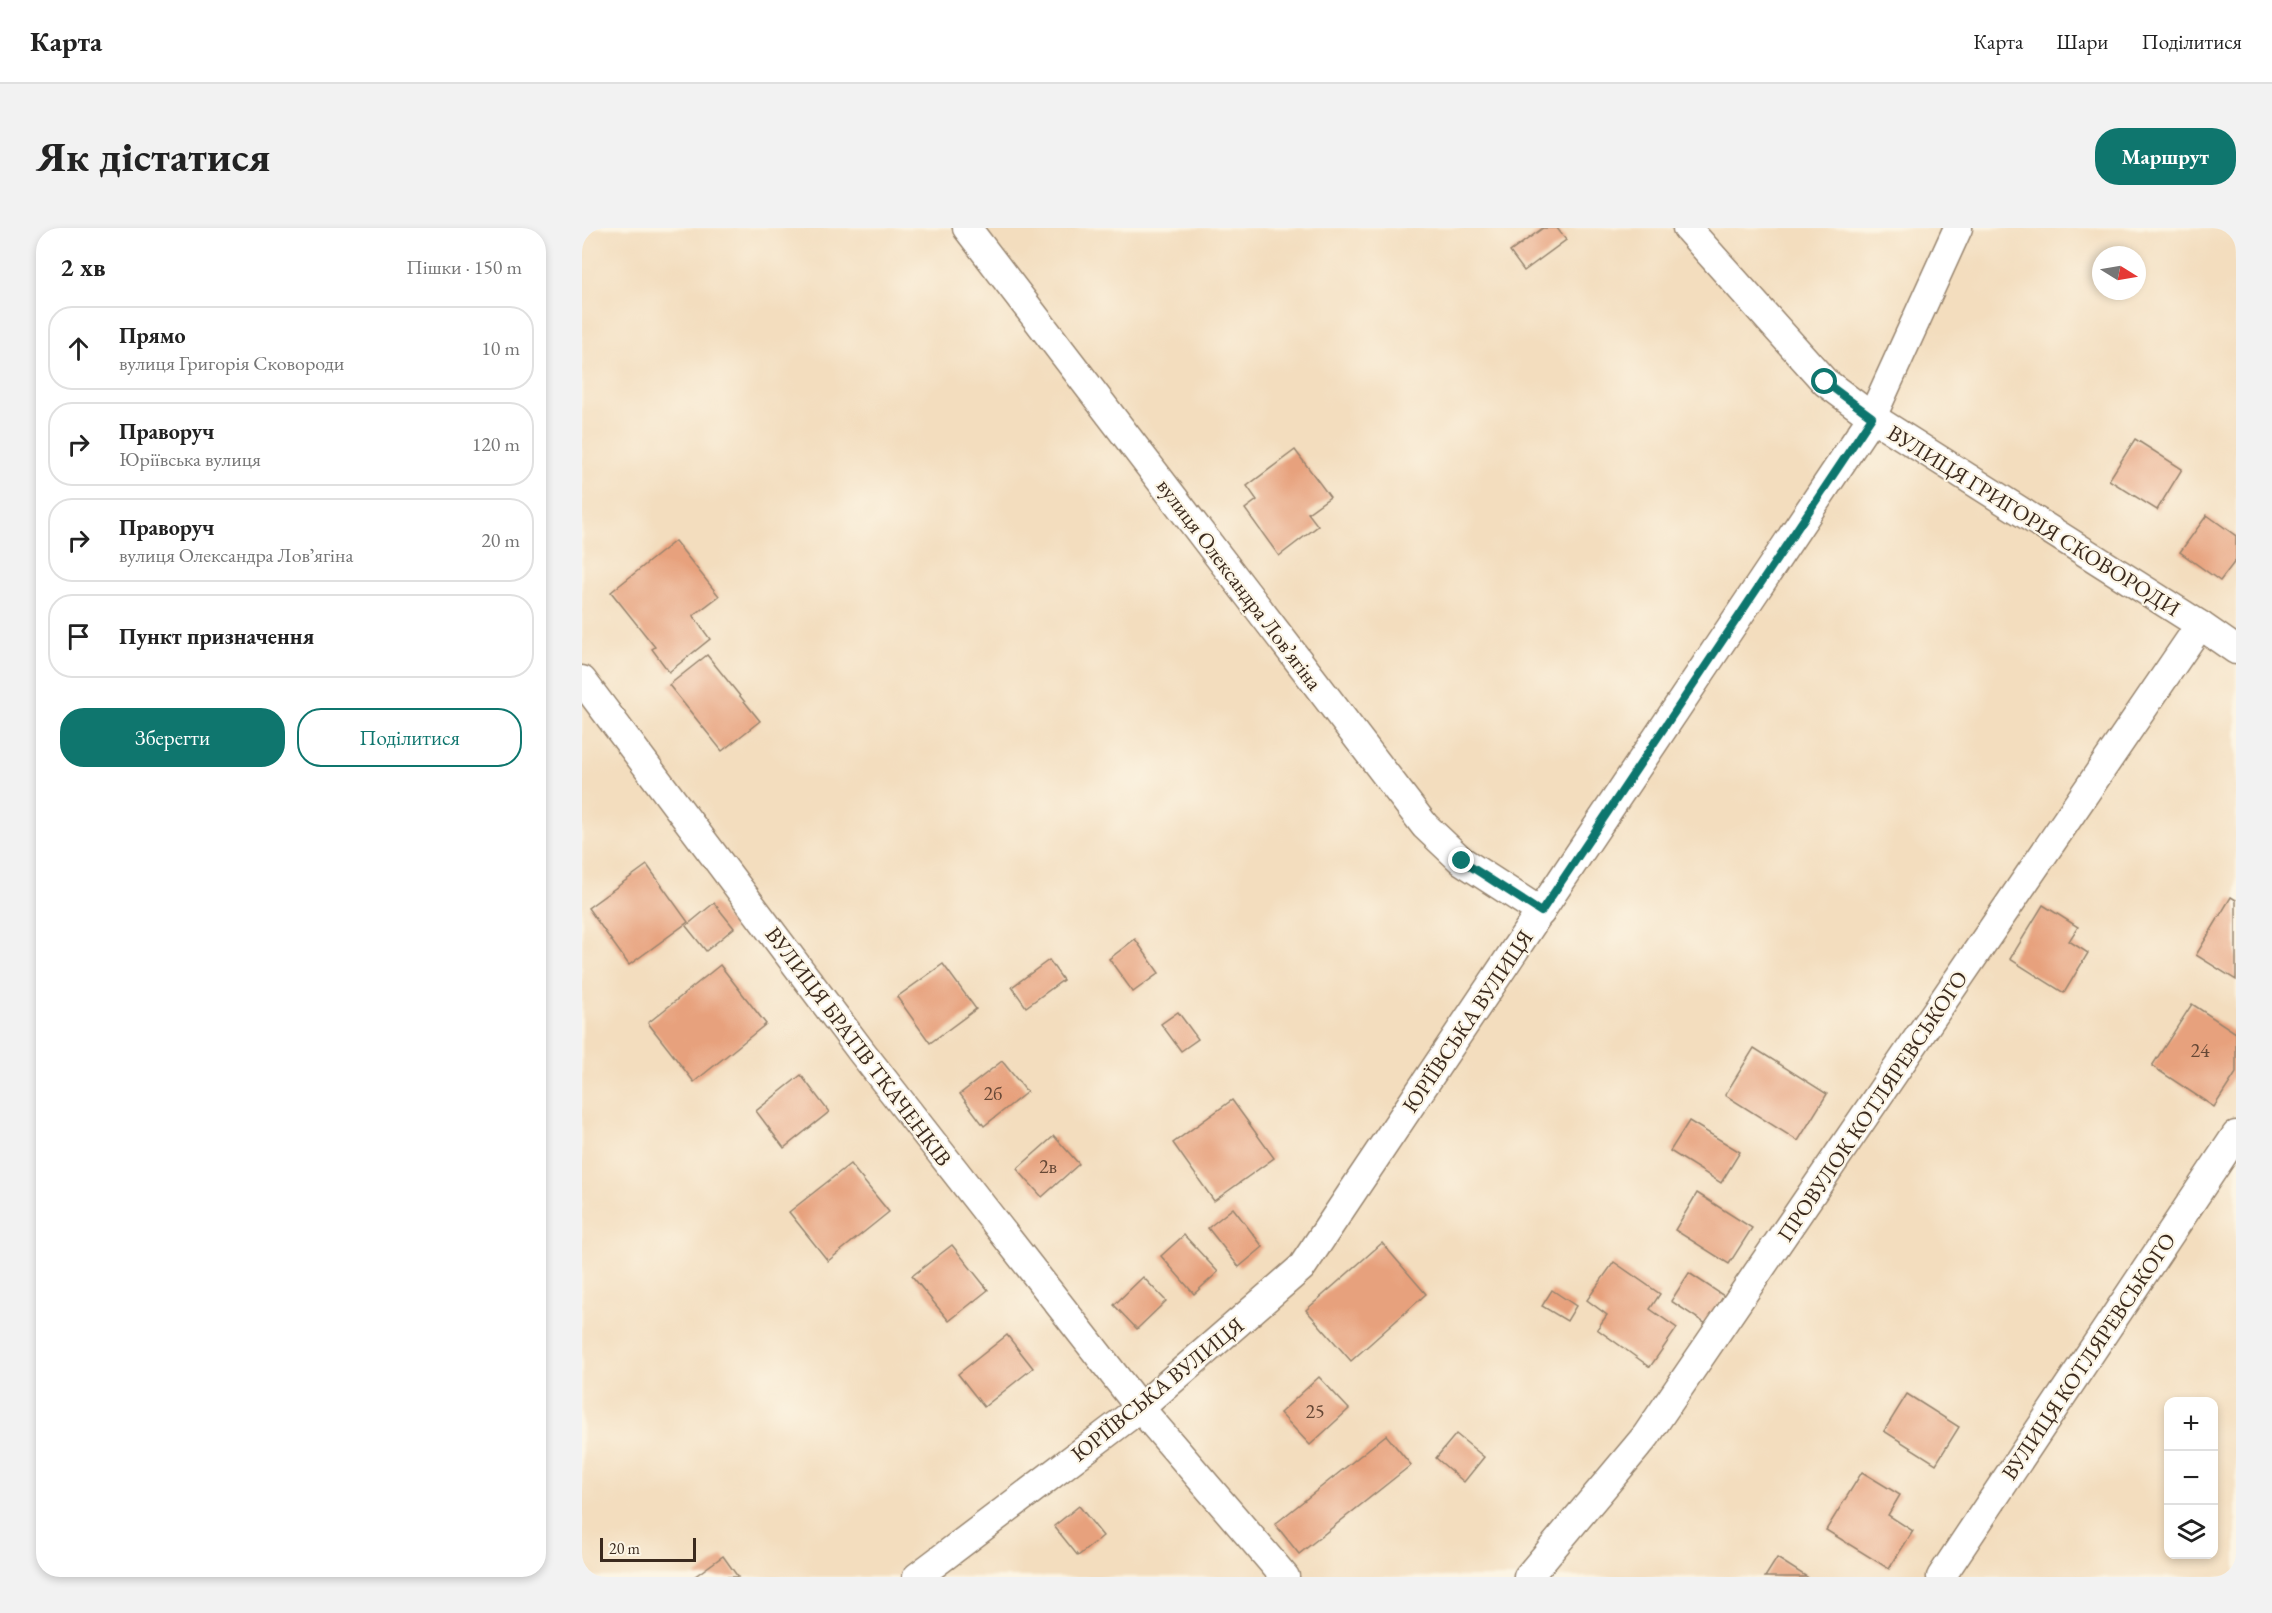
<!DOCTYPE html>
<html lang="uk">
<meta charset="utf-8">
<style>
:root{--surface:#fff;--page:#f2f2f2;--text:#222;--muted:#767676;--line:#e0e0e0;--accent:#0f766e}
body{margin:0;font-family:"EB Garamond",serif;background:var(--page);color:var(--text)}
.controls{position:absolute;right:18px;bottom:18px;display:grid;overflow:hidden;border-radius:12px;box-shadow:0 3px 9px #0003}
.controls button{width:54px;height:54px;display:grid;place-items:center;padding:0;border:0;border-bottom:2px solid var(--line);background:var(--surface);color:var(--text);font:30px sans-serif}
.compass{position:absolute;left:1510px;top:18px;width:54px;height:54px;border-radius:50%;background:var(--surface);box-shadow:0 3px 9px #0003;rotate:101deg}
.scale{position:absolute;left:18px;bottom:15px;width:96px;box-sizing:border-box;padding-left:6px;border:3px solid #3b2a1e;border-top:0;font-size:16px;line-height:21px;white-space:nowrap;color:#3b2a1e;-webkit-text-stroke:4px #fcf5e5;paint-order:stroke}
.stop{position:absolute;width:18px;height:18px;margin:-14px;border:4px solid #0f766e;border-radius:50%;background:#fff}
.stop.end{background:#0f766e;border-color:#fff;box-shadow:0 2px 6px #0008}
.list{margin:0;padding:0;list-style:none}
h2{display:flex;justify-content:space-between;align-items:center;height:78px;margin:0;padding:0 24px;font-size:26px}
h2 small{font-size:20px;font-weight:400;color:var(--muted)}
.list li{display:grid;grid-template-columns:39px 1fr auto;gap:18px;align-items:center;box-sizing:border-box;height:84px;margin:0 12px 12px;padding:0 12px;border:2px solid var(--line);border-radius:24px}
.list b{display:block;font-size:22px;white-space:nowrap}
.list p{margin:0;font-size:20px;white-space:nowrap;color:var(--muted)}
.list em{font-size:20px;font-style:normal;color:var(--muted)}
.actions{display:flex;gap:12px;padding:18px 24px}
.actions a{flex:1;padding:14px 0;border:2px solid var(--accent);border-radius:24px;text-align:center;font-size:21px;color:var(--accent)}
.actions .main{background:var(--accent);color:#fff}
.icon{flex:none;width:33px;height:33px;fill:none;stroke:currentColor;stroke-width:2;stroke-linecap:round;stroke-linejoin:round}
.map{position:relative;flex:none;width:1654px;height:1349px;overflow:hidden;border-radius:24px}
header{display:flex;align-items:center;gap:36px;box-sizing:border-box;height:84px;padding:0 30px;background:var(--surface);border-bottom:2px solid var(--line)}
header strong{font-size:28px}
nav{display:flex;gap:33px;margin-inline-start:auto;font-size:21px}
.intro{display:flex;align-items:center;justify-content:space-between;box-sizing:border-box;height:144px;padding:0 36px}
h1{margin:0;font-size:42px}
.button{padding:15px 27px;border-radius:24px;background:var(--accent);color:#fff;font-size:21px;font-weight:700}
main{display:flex;gap:36px;padding:0 36px}
aside{flex:1;background:var(--surface);border-radius:24px;box-shadow:0 3px 9px #0003}
.map>svg:first-child{display:block}
.building{fill:#e7a17d}
.lines{fill:none;stroke-linecap:round;stroke-linejoin:round}
.minor-casing{stroke:#97846e;stroke-width:31}
.minor{stroke:#fff;stroke-width:28}
.route{stroke:#0f766e;stroke-width:8}
.labels{text-anchor:middle;stroke-width:4.5;stroke-linejoin:round;paint-order:stroke}
.number-label{font-size:20px;fill:#664836}
.street-label{font-size:22px;fill:#3b2a1e;stroke:#fcf5e5}
</style>
<header>
<strong>Карта</strong>
<nav><a>Карта</a><a>Шари</a><a>Поділитися</a></nav>
</header>
<div class="intro"><h1>Як дістатися</h1><a class="button">Маршрут</a></div>
<main>
<aside>
<h2>2 хв<small>Пішки · 150 m</small></h2>
<ul class="list">
<li><svg class="icon" aria-label="ahead" viewBox="0 0 24 24"><path d="M12 20V5M6 11l6-6 6 6"/></svg><div><b>Прямо</b><p>вулиця Григорія Сковороди</p></div><em>10 m</em></li>
<li><svg class="icon" aria-label="right" viewBox="0 0 24 24"><path d="M7 20v-9h11M14 6l5 5-5 5"/></svg><div><b>Праворуч</b><p>Юріївська вулиця</p></div><em>120 m</em></li>
<li><svg class="icon" aria-label="right" viewBox="0 0 24 24"><path d="M7 20v-9h11M14 6l5 5-5 5"/></svg><div><b>Праворуч</b><p>вулиця Олександра Ловʼягіна</p></div><em>20 m</em></li>
<li><svg class="icon" aria-label="arrive" viewBox="0 0 24 24"><path d="M6 21V4h12l-3 4 3 4H6"/></svg><div><b>Пункт призначення</b></div></li>
</ul>
<div class="actions"><a class="main">Зберегти</a><a>Поділитися</a></div>
</aside>
<div class="map">
<svg width="1654" height="1349" viewBox="0 0 1654 1349">
<rect width="100%" height="100%" fill="#fcf5e5"/>
<filter id="ink" filterUnits="userSpaceOnUse"><feTurbulence type="fractalNoise" baseFrequency=".0167" numOctaves="2"/><feDisplacementMap in="SourceGraphic" scale="12" xChannelSelector="R" yChannelSelector="G"/><feConvolveMatrix kernelMatrix="1 2 1 2 8 2 1 2 1" color-interpolation-filters="sRGB"/></filter>
<filter id="wash" filterUnits="userSpaceOnUse"><feTurbulence type="fractalNoise" baseFrequency=".008" numOctaves="4" result="noise"/><feDisplacementMap in="SourceGraphic" scale="24" xChannelSelector="R" yChannelSelector="G"/><feGaussianBlur stdDeviation="1.35" result="paint"/><feColorMatrix in="noise" values="0 0 0 0 0 0 0 0 0 0 0 0 0 0 0 0 0 1.4 0 .05"/><feComposite in="paint" operator="in"/></filter>
<g filter="url(#wash)">
<rect width="100%" height="100%" fill="#f3ddbe"/>
<g id="blocks">
<!-- building -->
<g class="building">
<path d="M961,0h14l9,12 -42,31 -14,-19z"/>
<path d="M1553,211l47,30 -25,41 -48,-30z"/>
<path d="M713,222l35,47 -22,16 10,13 -39,30 -34,-47 12,-9 -10,-14z"/>
<path d="M1625,287l29,21v24l-16,21 -40,-29z"/>
<path d="M93,313l44,55 -26,20 17,23 -41,33 -17,-23 3,-2 -44,-55z"/>
<path d="M125,427l53,66 -38,30 -53,-66z"/>
<path d="M65,637l41,57 -59,43 -41,-57z"/>
<path d="M1649,669l5,3v80l-40,-25z"/>
<path d="M132,675l20,25 -28,23 -20,-25z"/>
<path d="M1461,677l35,22 -9,14 19,12 -24,40 -54,-34z"/>
<path d="M553,711l24,34 -26,19 -24,-33z"/>
<path d="M467,732l14,20 -37,27 -14,-20z"/>
<path d="M361,736l33,45 -46,34 -33,-46z"/>
<path d="M138,737l46,59 -72,58 -46,-59z"/>
<path d="M1610,776l44,29v40l-22,34 -62,-41z"/>
<path d="M596,784l20,27 -17,12 -20,-27z"/>
<path d="M1172,820l73,46 -29,47 -73,-46z"/>
<path d="M420,833l25,31 -43,34 -24,-32z"/>
<path d="M219,847l28,37 -45,36 -28,-37z"/>
<path d="M650,872l42,58 -60,43 -41,-58z"/>
<path d="M1107,893l51,31 -19,31 -51,-32z"/>
<path d="M472,908l25,28 -37,33 -25,-28z"/>
<path d="M268,936l39,48 -61,49 -39,-49z"/>
<path d="M1115,965l55,35 -23,36 -54,-34z"/>
<path d="M651,980l30,39 -24,20 -31,-39z"/>
<path d="M602,1007l34,37 -24,22 -33,-38z"/>
<path d="M800,1015l44,51 -75,67 -45,-51z"/>
<path d="M370,1017l36,45 -39,31 -37,-45z"/>
<path d="M1032,1034l46,32 -10,15 27,19 -27,39 -53,-38 10,-14 -20,-15z"/>
<path d="M1107,1045l35,23 -18,28 -35,-23z"/>
<path d="M561,1049l23,24 -29,28 -23,-24z"/>
<path d="M970,1062l24,16 -9,15 -25,-15z"/>
<path d="M425,1107l26,33 -49,39 -26,-33z"/>
<path d="M737,1149l30,32 -39,36 -30,-32z"/>
<path d="M1325,1166l52,33 -23,37 -52,-33z"/>
<path d="M874,1206l28,23 -20,25 -28,-24z"/>
<path d="M804,1207l25,30 -112,89 -24,-30z"/>
<path d="M1280,1244l38,23 -12,20 25,16 -24,38 -63,-39z"/>
<path d="M497,1278l24,30 -25,20 -24,-30z"/>
<path d="M141,1328l15,21h-44z"/>
<path d="M1195,1330l30,19h-42z"/>
</g>
</g>
</g>
<g filter="url(#ink)">
<use href="#blocks" fill-opacity="0" stroke="#97846e" stroke-width="1.5"/>
<g class="lines">
<!-- minor casing -->
<g class="minor-casing">
<g id="minor">
<path d="M385,0l458,598 37,35 79,51"/>
<path d="M1105,0l138,154 47,35 328,208 36,25"/>
<path d="M0,452l279,371 279,357 145,169"/>
<path d="M335,1349l223,-169 162,-141 570,-850 86,-189"/>
<path d="M946,1349l118,-141 554,-811"/>
<path d="M1359,1349l295,-442"/>
</g>
</g>
<!-- minor -->
<use href="#minor" class="minor"/>
</g>
</g>
<g class="lines" filter="url(#ink)">
<!-- route -->
<path class="route" d="M880,633l79,51 331,-495 -47,-35"/>
</g>
<g class="labels">
<!-- number labels -->
<g class="number-label">
<text x="1618" y="829">24</text>
<text x="411" y="872">2б</text>
<text x="466" y="945">2в</text>
<text x="733" y="1190">25</text>
</g>
<!-- street labels -->
<g class="street-label">
<text transform="translate(1452 292) rotate(32)" y="8">ВУЛИЦЯ ГРИГОРІЯ СКОВОРОДИ</text>
<text transform="translate(658 356) rotate(53)" y="8">вулиця Олександра Ловʼягіна</text>
<text transform="translate(885 793) rotate(-56)" y="8">ЮРІЇВСЬКА ВУЛИЦЯ</text>
<text transform="translate(277 818) rotate(53)" y="8">ВУЛИЦЯ БРАТІВ ТКАЧЕНКІВ</text>
<text transform="translate(1290 878) rotate(-56)" y="8">ПРОВУЛОК КОТЛЯРЕВСЬКОГО</text>
<text transform="translate(1506 1128) rotate(-56)" y="8">ВУЛИЦЯ КОТЛЯРЕВСЬКОГО</text>
<text transform="translate(575 1161) rotate(-39)" y="8">ЮРІЇВСЬКА ВУЛИЦЯ</text>
</g>
</g>
</svg>
<div class="controls">
<button>+</button>
<button>−</button>
<button><svg class="icon" aria-label="layers" viewBox="0 0 24 24"><path d="M12 4l9 5-9 5-9-5zM3 14l9 5 9-5"/></svg></button>
</div>
<svg class="compass" viewBox="-18 -18 36 36"><path d="M0-13l5 13h-10z" fill="#e53935"/><path d="M0 13l5-13h-10z" fill="#767676"/></svg>
<div class="scale">20 m</div>
<div class="stop" style="left:1243px;top:154px"></div>
<div class="stop end" style="left:880px;top:633px"></div>
</div>
</main>
